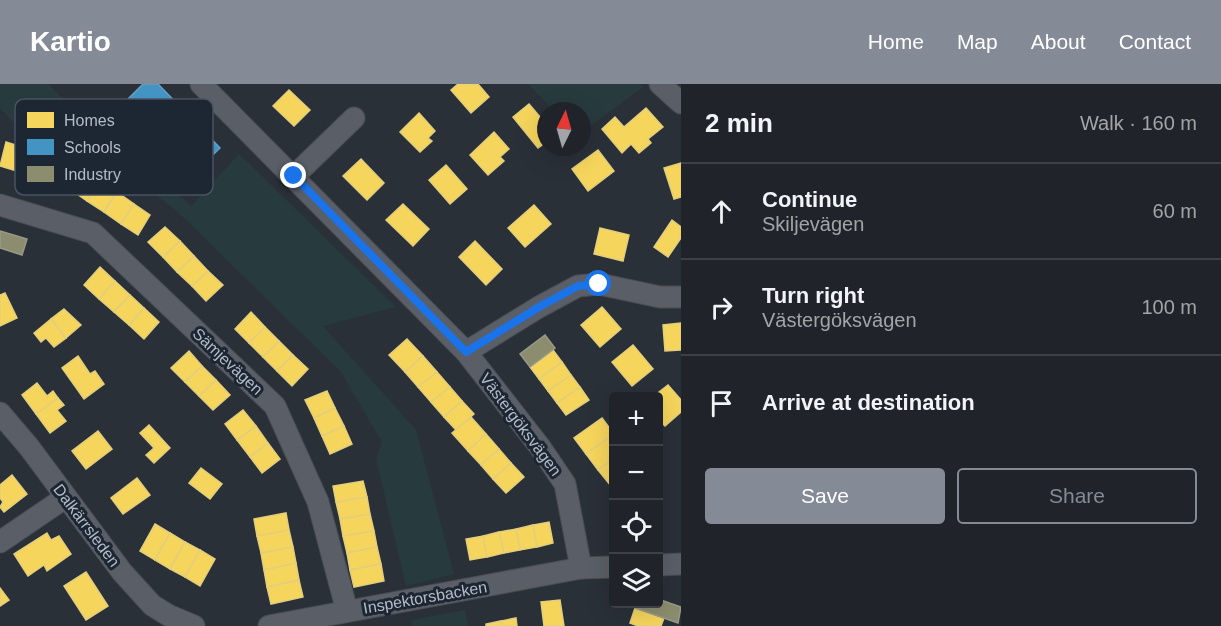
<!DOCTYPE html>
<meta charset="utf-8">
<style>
:root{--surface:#20242a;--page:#282c32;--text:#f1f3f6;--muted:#a2a4a8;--line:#3d4147;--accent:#848b96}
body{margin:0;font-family:Helvetica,sans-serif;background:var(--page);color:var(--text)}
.controls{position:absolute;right:18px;bottom:18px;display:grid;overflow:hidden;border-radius:6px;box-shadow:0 6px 24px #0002}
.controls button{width:54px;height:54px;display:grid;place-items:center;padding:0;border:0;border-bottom:2px solid var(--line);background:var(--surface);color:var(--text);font:30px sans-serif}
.compass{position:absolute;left:537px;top:18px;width:54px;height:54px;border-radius:50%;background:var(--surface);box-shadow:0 6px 24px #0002;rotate:5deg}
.stop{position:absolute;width:18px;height:18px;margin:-14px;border:4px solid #1a73e8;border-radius:50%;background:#fff}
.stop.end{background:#1a73e8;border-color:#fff;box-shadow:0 2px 6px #0008}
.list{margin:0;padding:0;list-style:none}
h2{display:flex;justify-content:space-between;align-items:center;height:78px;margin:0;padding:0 24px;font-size:26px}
h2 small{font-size:20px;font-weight:400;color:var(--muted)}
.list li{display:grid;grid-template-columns:39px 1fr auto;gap:18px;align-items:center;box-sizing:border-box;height:96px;padding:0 24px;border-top:2px solid var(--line)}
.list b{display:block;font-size:22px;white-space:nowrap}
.list p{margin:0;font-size:20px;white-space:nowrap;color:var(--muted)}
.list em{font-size:20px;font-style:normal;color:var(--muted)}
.actions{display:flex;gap:12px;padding:18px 24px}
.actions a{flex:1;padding:14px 0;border:2px solid var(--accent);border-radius:6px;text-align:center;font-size:21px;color:var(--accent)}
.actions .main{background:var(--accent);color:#fff}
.icon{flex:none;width:33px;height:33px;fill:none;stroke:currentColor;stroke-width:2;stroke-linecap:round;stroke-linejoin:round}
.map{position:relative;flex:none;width:681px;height:542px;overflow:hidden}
header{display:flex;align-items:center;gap:36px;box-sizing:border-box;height:84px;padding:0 30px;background:var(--accent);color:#fff}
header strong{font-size:28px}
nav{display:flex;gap:33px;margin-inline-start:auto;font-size:21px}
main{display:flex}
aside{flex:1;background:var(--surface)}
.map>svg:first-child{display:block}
.green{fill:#273a3e}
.homes{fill:#f6d55c;stroke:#e2ce7d;stroke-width:1.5}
.schools{fill:#4393c3;stroke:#659fc5;stroke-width:1.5}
.industry{fill:#8c8c6e;stroke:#989a89;stroke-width:1.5}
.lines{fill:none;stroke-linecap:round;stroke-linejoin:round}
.minor-casing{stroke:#484c53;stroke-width:23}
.minor{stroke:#5a5e66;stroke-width:21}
.route{stroke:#1a73e8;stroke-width:8}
.labels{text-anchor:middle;stroke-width:6;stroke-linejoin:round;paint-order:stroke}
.street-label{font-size:16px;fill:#b4bcc9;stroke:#1d2633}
.key{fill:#1d2633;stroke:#4a5360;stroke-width:1.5}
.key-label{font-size:16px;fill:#b4bcc9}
</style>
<header>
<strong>Kartio</strong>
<nav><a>Home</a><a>Map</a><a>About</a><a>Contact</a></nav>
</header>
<main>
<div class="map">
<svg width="681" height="542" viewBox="0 0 681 542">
<rect width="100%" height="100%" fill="#2a3038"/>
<!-- green -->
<g class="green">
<path d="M0,0h48l19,19 6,12 65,46 53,45 48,-52 157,153 -73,19 93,104 38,144 -48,12 -30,-127 6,-17 -41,-70 -162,-159 -85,-66 -13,3 -66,-26 -15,-16z"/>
<path d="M528,0h112l3,3 -61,45v-21h-28z"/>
<path d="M465,526l3,16h-56l-1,-6z"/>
</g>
<!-- homes -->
<g class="homes">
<path d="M458,0h20l11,13 -18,16 -20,-23z"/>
<path d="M289,6l21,20 -16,16 -21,-20z"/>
<path d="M529,20l17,20v18l-8,6 -25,-31z"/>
<path d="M646,24l17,19 -15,12 3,4 -12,10 -8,-9 -9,9 -20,-24 13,-12 9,10z"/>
<path d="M419,29l16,18 -7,7 4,3 -12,11 -20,-20z"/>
<path d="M494,48l15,17 -9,8 4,4 -16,14 -18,-20z"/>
<path d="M6,58l19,6 -8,23 -17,-5z"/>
<path d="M598,66l16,21 -26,20 -16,-22z"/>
<path d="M361,75l23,24 -17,17 -24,-24z"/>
<path d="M681,79v34l-7,2 -10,-31z"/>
<path d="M446,81l21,24 -17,15 -21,-24z"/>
<path d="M84,86l16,11 -13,20 -17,-12z"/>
<path d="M100,97l17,11 -13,20 -17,-11z"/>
<path d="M117,108l17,12 -13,20 -17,-12z"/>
<path d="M134,120l16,11 -12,20 -17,-11z"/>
<path d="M403,120l26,25 -16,17 -27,-26z"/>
<path d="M534,121l17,19 -26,23 -17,-19z"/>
<path d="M672,136l9,7v11l-13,19 -14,-10z"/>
<path d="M165,143l15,14 -17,16 -15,-15z"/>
<path d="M600,144l29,7 -6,26 -29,-7z"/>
<path d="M180,157l14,15 -17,16 -14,-15z"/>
<path d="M475,157l27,28 -16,16 -27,-28z"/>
<path d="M194,172l14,15 -16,15 -15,-14z"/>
<path d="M100,183l15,14 -16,18 -15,-14z"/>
<path d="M208,187l15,14 -17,16 -14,-15z"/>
<path d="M115,197l15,14 -16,17 -15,-13z"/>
<path d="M5,209l12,25 -17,8v-31z"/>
<path d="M130,211l14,13 -15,17 -15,-13z"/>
<path d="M602,223l19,22 -21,18 -19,-22z"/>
<path d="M144,224l15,14 -15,17 -15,-14z"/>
<path d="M64,225l17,16 -15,13 -15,-19z"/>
<path d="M251,228l14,15 -16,16 -14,-14z"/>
<path d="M51,235l15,19 -12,9 -8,-9 -5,4 -7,-9z"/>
<path d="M681,239v27l-16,1 -2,-26z"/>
<path d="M265,243l14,14 -16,16 -14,-14z"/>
<path d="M407,255l16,17 -18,16 -16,-17z"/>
<path d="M279,257l14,14 -16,16 -14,-14z"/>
<path d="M633,261l20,24 -21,17 -20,-24z"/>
<path d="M553,266l9,12 -23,17 -9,-12z"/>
<path d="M189,267l13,15 -17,16 -14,-14z"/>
<path d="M293,271l15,14 -16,17 -15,-15z"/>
<path d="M78,272l12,18 5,-3 9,13 -20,15 -22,-31z"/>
<path d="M423,272l14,16 -19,15 -13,-15z"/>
<path d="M562,278l9,13 -23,16 -9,-12z"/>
<path d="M202,282l14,14 -17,16 -14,-14z"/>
<path d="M437,288l13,15 -19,15 -13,-15z"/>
<path d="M571,291l9,12 -23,16 -9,-12z"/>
<path d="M216,296l14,15 -17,15 -14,-14z"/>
<path d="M37,299l10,13 6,-5 5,7 -22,16 -14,-19z"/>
<path d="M668,301l13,15v12l-16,14 -7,-7v-23h-4z"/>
<path d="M450,303l12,14 -18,16 -13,-15z"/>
<path d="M580,303l9,13 -23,15 -9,-12z"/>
<path d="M327,307l8,17 -21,10 -9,-18z"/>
<path d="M58,314l6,7 -7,5 9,11 -16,12 -14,-19z"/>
<path d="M462,317l12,13 -18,16 -12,-13z"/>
<path d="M335,324l9,18 -22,10 -8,-18z"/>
<path d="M243,326l13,16 -19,14 -12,-16z"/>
<path d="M471,333l15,17 -18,17 -16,-18z"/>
<path d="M602,334l12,16 -28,20 -12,-16z"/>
<path d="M149,341l21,23 -16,15 -8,-8 8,-7 -14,-15z"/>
<path d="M256,342l12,17 -18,14 -13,-17z"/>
<path d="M344,342l8,18 -22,10 -8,-18z"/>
<path d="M98,347l14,18 -26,20 -14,-18z"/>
<path d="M486,350l13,15 -18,16 -13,-14z"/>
<path d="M614,350v25l-16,11 -12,-16z"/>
<path d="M268,359l12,16 -18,14 -12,-16z"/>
<path d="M499,365l12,14 -18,16 -12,-14z"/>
<path d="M614,375v25l-3,2 -13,-16z"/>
<path d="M511,379l13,14 -18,16 -13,-14z"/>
<path d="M201,384l21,16 -12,15 -21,-16z"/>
<path d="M12,391l15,19 -23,18 -4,-5 3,-5 -3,-4v-13z"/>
<path d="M137,394l13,17 -27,19 -12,-16z"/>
<path d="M363,397l4,16 -31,5 -3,-16z"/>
<path d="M367,413l3,17 -30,5 -4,-17z"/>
<path d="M286,429l3,17 -32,6 -3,-17z"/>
<path d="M370,430l4,17 -31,5 -3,-17z"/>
<path d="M549,438l4,21 -16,4 -4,-22z"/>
<path d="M155,440l15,9 -15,27 -15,-9z"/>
<path d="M533,441l4,22 -17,3 -4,-21z"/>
<path d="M516,445l4,21 -16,3 -5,-21z"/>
<path d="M289,446l4,17 -32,6 -4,-17z"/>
<path d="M374,447l3,16 -30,6 -4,-17z"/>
<path d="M499,448l5,21 -17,4 -4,-21z"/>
<path d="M47,449l4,7 8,-4 12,18 -24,17 -3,-6 -16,11 -14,-22z"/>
<path d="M170,449l15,9 -15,27 -15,-9z"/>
<path d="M483,452l4,21 -17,3 -4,-21z"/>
<path d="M185,458l15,8 -15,27 -15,-8z"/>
<path d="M293,463l3,16 -32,7 -3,-17z"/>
<path d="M377,463l4,17 -31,6 -3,-17z"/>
<path d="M200,466l15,9 -15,27 -15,-9z"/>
<path d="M296,479l3,17 -32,7 -3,-17z"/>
<path d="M381,480l3,17 -30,6 -4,-17z"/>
<path d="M86,488l22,34 -22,14 -22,-34z"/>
<path d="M299,496l4,17 -32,7 -4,-17z"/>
<path d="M0,504l9,12 -9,6z"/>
<path d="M560,516l4,26h-20l-3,-24z"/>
<path d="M635,524l29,10 -3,8h-23l-8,-3z"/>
<path d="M516,534l1,8h-15l-1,-5z"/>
<path d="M501,537l1,5h-16v-2z"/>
</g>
<!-- schools -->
<path class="schools" d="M143,0h15l62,64 -24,23 -69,-71z"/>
<!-- industry -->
<g class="industry">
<path d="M0,147l27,8 -5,16 -22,-7z"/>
<path d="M545,251l10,13 -25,19 -10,-13z"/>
<path d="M658,515l23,8 -3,16 -43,-15 2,-4h21z"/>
</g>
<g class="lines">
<!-- minor casing -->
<g class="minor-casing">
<g id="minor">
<path d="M201,0l265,268 74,95 25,37 16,84 33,-1"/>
<path d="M660,0l21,19"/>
<path d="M294,92l60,-58"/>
<path d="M0,121l93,28 182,173 43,96 29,109"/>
<path d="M466,268l73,-45 39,-21 21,-2 61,13h21"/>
<path d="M0,329l29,34 93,125 30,33 16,10 26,11"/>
<path d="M0,458l66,-45"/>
<path d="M658,481l23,-1"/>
<path d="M269,542l312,-58"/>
</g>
</g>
<!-- minor -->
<use href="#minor" class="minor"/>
</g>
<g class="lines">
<!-- route -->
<path class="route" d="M294,92l172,176 73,-45 39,-21 21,-2"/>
</g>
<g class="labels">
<!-- street labels -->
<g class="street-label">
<text transform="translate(228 277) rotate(43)" y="6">Sämjevägen</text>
<text transform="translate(521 340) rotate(53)" y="6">Västergöksvägen</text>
<text transform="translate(87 441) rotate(53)" y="6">Dalkärrsleden</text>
<text transform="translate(425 513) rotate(-10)" y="6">Inspektorsbacken</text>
</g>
</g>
<!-- legend -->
<rect x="15" y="15" width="198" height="96" rx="9" class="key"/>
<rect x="27" y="28" width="27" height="16" fill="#f6d55c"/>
<rect x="27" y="55" width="27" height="16" fill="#4393c3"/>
<rect x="27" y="82" width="27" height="16" fill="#8c8c6e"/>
<g class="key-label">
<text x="64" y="42">Homes</text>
<text x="64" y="69">Schools</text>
<text x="64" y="96">Industry</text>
</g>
</svg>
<div class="controls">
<button>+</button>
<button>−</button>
<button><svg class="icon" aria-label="locate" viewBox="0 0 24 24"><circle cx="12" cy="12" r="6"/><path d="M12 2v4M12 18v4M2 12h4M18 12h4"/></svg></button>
<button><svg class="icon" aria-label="layers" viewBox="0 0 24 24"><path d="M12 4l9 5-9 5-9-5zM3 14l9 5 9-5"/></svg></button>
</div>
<svg class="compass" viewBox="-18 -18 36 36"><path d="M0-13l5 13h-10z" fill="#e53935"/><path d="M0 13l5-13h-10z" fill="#a2a4a8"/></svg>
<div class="stop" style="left:599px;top:200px"></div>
<div class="stop end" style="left:294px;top:92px"></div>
</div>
<aside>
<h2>2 min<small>Walk · 160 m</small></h2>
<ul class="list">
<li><svg class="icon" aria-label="ahead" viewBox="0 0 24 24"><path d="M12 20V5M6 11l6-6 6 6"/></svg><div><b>Continue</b><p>Skiljevägen</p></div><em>60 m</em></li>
<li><svg class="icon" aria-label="right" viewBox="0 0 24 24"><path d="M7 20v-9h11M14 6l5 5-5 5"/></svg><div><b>Turn right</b><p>Västergöksvägen</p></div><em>100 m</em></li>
<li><svg class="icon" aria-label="arrive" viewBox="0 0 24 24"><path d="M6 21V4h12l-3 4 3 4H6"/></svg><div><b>Arrive at destination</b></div></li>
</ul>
<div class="actions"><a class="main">Save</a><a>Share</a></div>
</aside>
</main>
